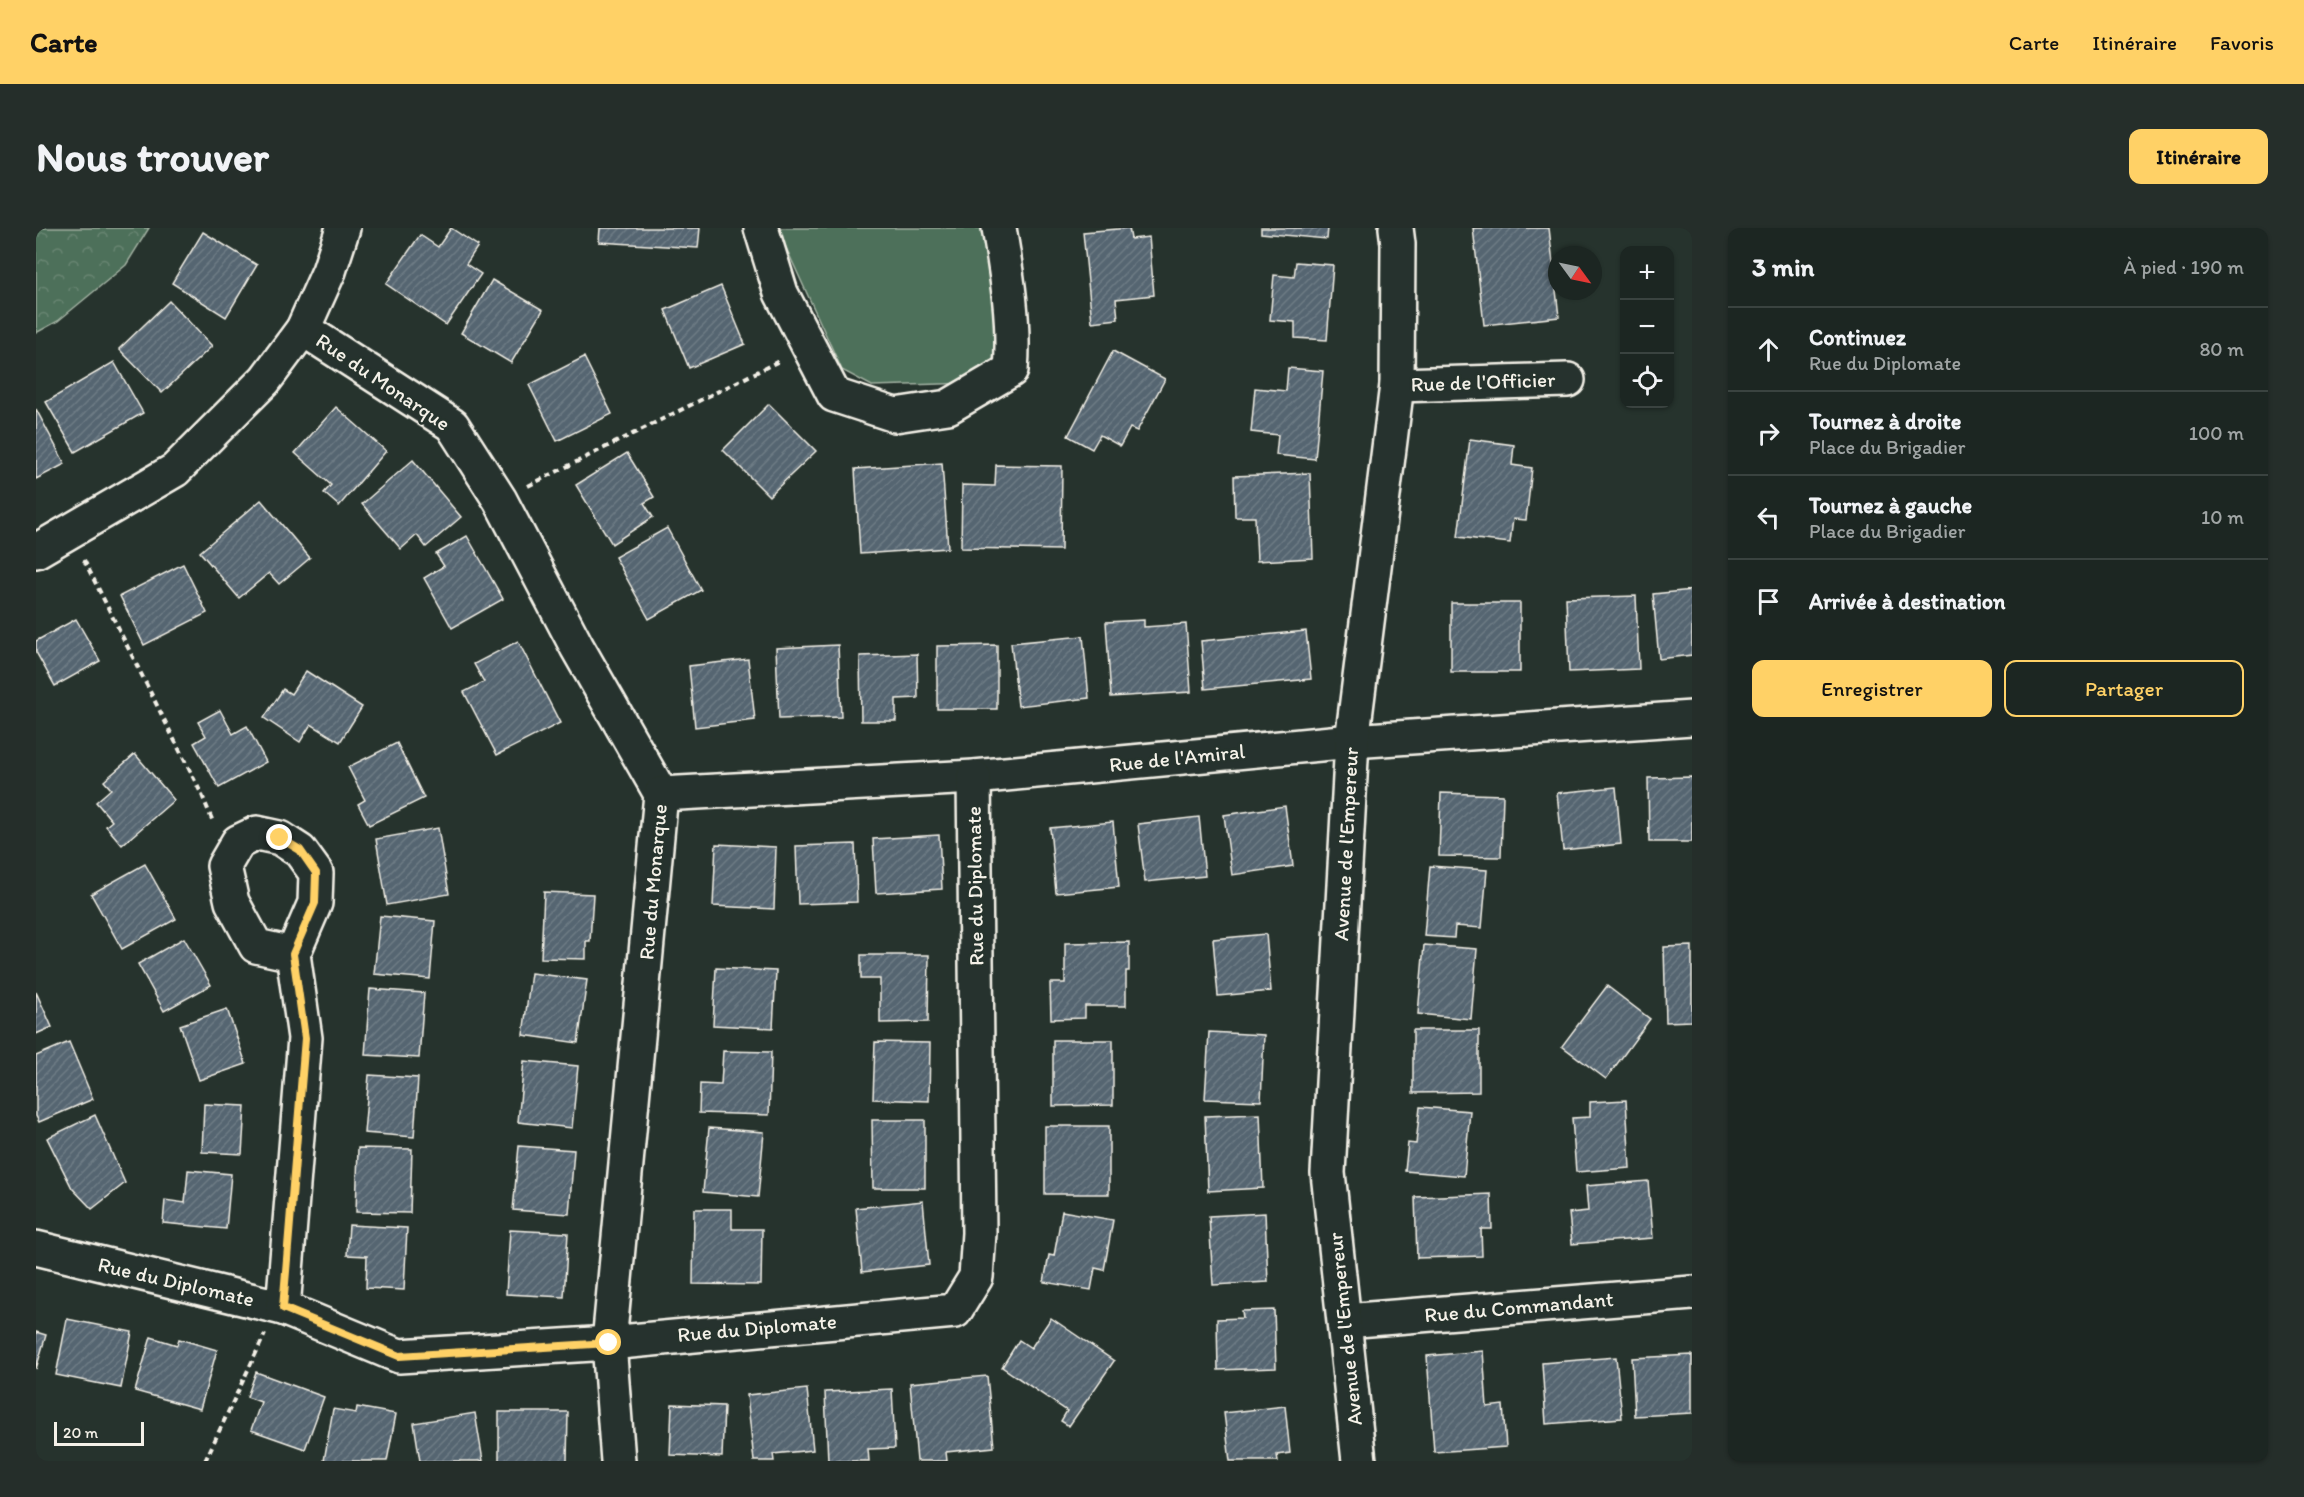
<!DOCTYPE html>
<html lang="fr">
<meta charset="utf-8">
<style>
:root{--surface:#1c2622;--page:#252e2a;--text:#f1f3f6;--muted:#a0a5a5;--line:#3a4340;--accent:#ffd166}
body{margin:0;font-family:Itim,sans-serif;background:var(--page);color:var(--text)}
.controls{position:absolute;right:18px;top:18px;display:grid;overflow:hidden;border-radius:12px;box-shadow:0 2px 4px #0004}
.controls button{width:54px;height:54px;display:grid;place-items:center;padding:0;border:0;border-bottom:2px solid var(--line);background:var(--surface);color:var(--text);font:30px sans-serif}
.compass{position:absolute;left:1512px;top:18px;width:54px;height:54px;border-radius:50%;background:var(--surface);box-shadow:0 2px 4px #0004;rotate:123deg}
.scale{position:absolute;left:18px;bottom:15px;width:90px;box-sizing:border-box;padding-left:6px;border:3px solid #f4f1e8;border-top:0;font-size:16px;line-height:21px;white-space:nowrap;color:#f4f1e8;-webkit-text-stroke:4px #26332d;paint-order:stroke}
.stop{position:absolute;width:18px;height:18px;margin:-14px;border:4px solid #ffd166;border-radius:50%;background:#fff}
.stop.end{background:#ffd166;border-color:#fff;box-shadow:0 2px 6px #0008}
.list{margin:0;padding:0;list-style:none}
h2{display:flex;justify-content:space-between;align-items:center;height:78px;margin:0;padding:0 24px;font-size:26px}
h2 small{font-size:20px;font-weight:400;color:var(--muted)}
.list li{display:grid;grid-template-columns:39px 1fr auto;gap:18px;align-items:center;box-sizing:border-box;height:84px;padding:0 24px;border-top:2px solid var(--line)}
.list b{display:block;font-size:22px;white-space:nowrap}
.list p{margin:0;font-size:20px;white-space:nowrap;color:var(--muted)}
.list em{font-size:20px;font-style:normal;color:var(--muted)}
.actions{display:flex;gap:12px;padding:18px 24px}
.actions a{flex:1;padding:14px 0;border:2px solid var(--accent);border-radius:12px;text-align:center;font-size:21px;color:var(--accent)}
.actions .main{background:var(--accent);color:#111}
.icon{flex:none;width:33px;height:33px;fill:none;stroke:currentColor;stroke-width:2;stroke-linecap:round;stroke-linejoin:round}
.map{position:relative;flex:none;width:1656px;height:1233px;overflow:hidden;border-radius:12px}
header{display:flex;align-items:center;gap:36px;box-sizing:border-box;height:84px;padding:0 30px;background:var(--accent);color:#111}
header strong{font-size:28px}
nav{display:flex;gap:33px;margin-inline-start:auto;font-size:21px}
.intro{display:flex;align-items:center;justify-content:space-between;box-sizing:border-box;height:144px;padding:0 36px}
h1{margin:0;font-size:42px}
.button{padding:15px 27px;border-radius:12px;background:var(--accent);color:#111;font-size:21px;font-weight:700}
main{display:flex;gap:36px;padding:0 36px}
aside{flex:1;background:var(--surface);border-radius:12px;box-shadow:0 2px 4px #0004}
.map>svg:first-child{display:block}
.grass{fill:#4e705a;stroke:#a1b0a1;stroke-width:1.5}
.forest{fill:url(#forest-crowns);stroke:#a1b0a1;stroke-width:1.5}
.building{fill:url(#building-hatch);stroke:#f4f1e8;stroke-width:1.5}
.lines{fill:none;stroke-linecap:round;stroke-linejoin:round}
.minor-casing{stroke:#f4f1e8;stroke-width:38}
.path{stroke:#f4f1e8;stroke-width:4;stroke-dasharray:6 4.5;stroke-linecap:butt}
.minor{stroke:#26332d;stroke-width:33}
.route{stroke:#ffd166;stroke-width:8}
.labels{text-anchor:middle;stroke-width:5;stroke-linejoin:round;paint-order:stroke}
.street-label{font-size:21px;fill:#f4f1e8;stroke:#26332d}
</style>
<header>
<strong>Carte</strong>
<nav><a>Carte</a><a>Itinéraire</a><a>Favoris</a></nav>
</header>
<div class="intro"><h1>Nous trouver</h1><a class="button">Itinéraire</a></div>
<main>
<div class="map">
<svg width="1656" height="1233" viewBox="0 0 1656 1233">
<defs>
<pattern id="forest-crowns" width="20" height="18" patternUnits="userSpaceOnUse" patternTransform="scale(1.5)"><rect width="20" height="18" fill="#4e705a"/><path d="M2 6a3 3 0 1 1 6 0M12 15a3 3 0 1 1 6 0" fill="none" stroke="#688572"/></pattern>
<pattern id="building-hatch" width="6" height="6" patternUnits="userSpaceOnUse" patternTransform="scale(1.5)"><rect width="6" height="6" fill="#556571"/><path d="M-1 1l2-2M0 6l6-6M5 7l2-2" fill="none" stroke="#6e7c85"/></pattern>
</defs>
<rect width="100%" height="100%" fill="#26332d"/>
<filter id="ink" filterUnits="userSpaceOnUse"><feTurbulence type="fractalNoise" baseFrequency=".0167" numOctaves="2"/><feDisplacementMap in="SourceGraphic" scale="12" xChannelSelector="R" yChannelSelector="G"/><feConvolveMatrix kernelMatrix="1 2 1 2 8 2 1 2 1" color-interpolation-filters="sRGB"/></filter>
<g filter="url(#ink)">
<!-- grass -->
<path class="grass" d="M741,0h208l11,108 -4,31 -18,16 -102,3 -30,-16z"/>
<!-- forest -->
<path class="forest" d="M0,0h113l-23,37 -68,56 -22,12z"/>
<!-- building -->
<g class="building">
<path d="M415,0l27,18 -12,18 15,10 -35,51 -60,-41 34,-49 18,12z"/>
<path d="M564,0h100l-2,20 -99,-6z"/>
<path d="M1093,0l2,11 18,-2 5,58 -38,4 2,20 -26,3 -9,-90z"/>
<path d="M1225,0h67l-1,11 -66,-6z"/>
<path d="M1437,0h76l10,89 -75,8z"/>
<path d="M167,4l54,33 -31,52 -54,-34z"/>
<path d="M1260,34l37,3 -6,75 -32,-2v-16l-25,-2 4,-45 20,2z"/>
<path d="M456,52l51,30 -32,53 -50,-30z"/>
<path d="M685,58l24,58 -56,24 -24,-58z"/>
<path d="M133,73l43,45 -50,47 -43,-44z"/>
<path d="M1077,123l52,28 -28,52 -7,-3 -10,18 -20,-11 -8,14 -24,-13z"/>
<path d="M548,129l28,57 -55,27 -28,-56z"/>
<path d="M78,134l29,51 -68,39 -29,-50z"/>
<path d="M1252,140l35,3 -8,88 -39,-4 2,-20 -27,-3 4,-44 31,3z"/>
<path d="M733,176l47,47 -47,45 -46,-46z"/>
<path d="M300,179l50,44 -47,55 -15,-13 7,-8 -36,-32z"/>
<path d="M0,181l29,55 -29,15z"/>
<path d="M1434,211l44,6 -2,20 20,3 -6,52 -13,-1 -3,24 -52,-6z"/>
<path d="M591,225l27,44 -10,6 9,14 -41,27 -36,-59z"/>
<path d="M377,232l48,57 -35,30 -9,-12 -16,14 -39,-45z"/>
<path d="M906,235l6,85 -88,6 -5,-85z"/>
<path d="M960,237l66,1 -1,84 -100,-2 1,-63 33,1z"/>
<path d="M1274,245l3,85 -56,3 -2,-44h-20l-1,-41z"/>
<path d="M225,272l49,58 -31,26 -10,-11 -30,25 -39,-46z"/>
<path d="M631,300l34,62 -52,29 -34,-62z"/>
<path d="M431,308l36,63 -51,29 -28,-50 20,-12 -8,-12z"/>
<path d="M147,336l24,49 -63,32 -24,-49z"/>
<path d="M1656,362v65l-33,4 -6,-65z"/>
<path d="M1600,368l3,73 -70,3 -3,-74z"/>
<rect x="1415" y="375" width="69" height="69"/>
<path d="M40,391l24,42 -45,25 -19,-34v-11z"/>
<path d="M1108,392v7l42,-3 5,68 -80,5 -5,-75z"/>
<path d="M1270,403l5,48 -106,10 -4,-48z"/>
<path d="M1047,408l6,62 -71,8 -7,-63z"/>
<path d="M482,413l42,82 -63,32 -33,-63 20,-10 -10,-18z"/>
<path d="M802,417l3,72 -62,2 -3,-71z"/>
<path d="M961,417v64h-60v-63z"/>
<path d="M881,426l1,44 -22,1v22h-35l-1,-65z"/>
<path d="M712,431l7,61 -60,7 -6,-61z"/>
<path d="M270,443l56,36 -22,35 -29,-18 -11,18 -36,-24 19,-29 8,5z"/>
<path d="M184,482l13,24 14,-8 19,36 -47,26 -25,-45 12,-7 -8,-14z"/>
<path d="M361,515l27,55 -55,27 -11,-21 7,-4 -17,-33z"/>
<path d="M99,526l39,46 -52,45 -16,-19 6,-5 -16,-19 15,-13 -7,-8z"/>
<path d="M1656,549v65h-43l-1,-64z"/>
<path d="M1580,559l5,57 -58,6 -6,-57z"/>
<path d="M1405,565l62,2 -2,62 -62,-1z"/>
<path d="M1249,578l8,60 -61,9 -8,-60z"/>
<path d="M1163,589l6,59 -60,6 -7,-58z"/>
<path d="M1077,594l6,65 -63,6 -6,-65z"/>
<path d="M402,600l11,66 -62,11 -11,-66z"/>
<path d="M903,607l3,54 -66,4 -3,-54z"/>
<path d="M680,616l60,3 -2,62 -61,-3z"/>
<path d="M819,616l2,58 -59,2 -2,-58z"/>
<path d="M109,636l31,55 -54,30 -31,-55z"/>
<path d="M1394,638l57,4 -5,58 -27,-2 -1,12 -30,-2z"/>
<path d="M508,664l49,2 -3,47h-4v18l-45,-1z"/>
<path d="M344,688l55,5 -5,58 -56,-5z"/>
<path d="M1230,706l5,57 -53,5 -5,-57z"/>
<path d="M148,710l27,47 -47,26 -26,-47z"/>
<path d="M1093,714v29h-3v35h-41v12l-34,1 -1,-36h15v-40z"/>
<path d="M1388,717l53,4 -6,70 -53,-5z"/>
<path d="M1656,718v75l-26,1 -2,-75z"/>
<path d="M825,727h68l-1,67 -48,1v-44h-19z"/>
<path d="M680,740l60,3 -3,57 -60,-3z"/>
<path d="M495,745l56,7 -9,63 -55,-8z"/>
<path d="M1571,758l43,33 -44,60 -44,-33z"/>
<path d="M334,761l54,4 -5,65 -54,-3z"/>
<path d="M0,764l16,35 -16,7z"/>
<path d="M191,781l19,55 -47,16 -19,-55z"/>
<path d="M1377,802h66v62l-66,1z"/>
<path d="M1173,804l55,3 -3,66 -56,-2z"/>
<path d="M1017,812h60v65l-60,1z"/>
<path d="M33,814l24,57 -54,23 -3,-6v-60z"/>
<path d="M839,814l55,1 -1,58 -56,-2z"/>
<path d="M687,823l48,1 -2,63 -70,-2 1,-29 21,1z"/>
<path d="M488,833l54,5 -6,62 -54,-6z"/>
<path d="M333,847l49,3 -4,59 -50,-4z"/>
<path d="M1590,872l4,68 -54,4 -4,-54 18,-1v-15z"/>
<path d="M168,876l41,2 -3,48 -40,-2z"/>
<path d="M1384,879l50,4 -6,65 -59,-5 3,-28 8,1z"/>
<path d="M1224,886l3,74 -55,3 -3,-75z"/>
<path d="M59,887l30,68 -33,26 -20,-21 -25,-50z"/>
<path d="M836,892h53v68h-52z"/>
<rect x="1009" y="898" width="64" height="68"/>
<path d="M673,900l55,4 -6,65 -55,-5z"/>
<path d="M483,918l55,4 -5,64 -56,-4z"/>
<path d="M322,920l54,1 -2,64 -54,-1z"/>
<path d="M152,942l43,4 -5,55 -63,-6 2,-23 20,3z"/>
<path d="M1612,953l5,57 -81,6 -3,-31 19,-2 -2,-25z"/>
<path d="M1455,966l1,35h-11l1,27 -65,2 -2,-61z"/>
<path d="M887,973l6,64 -67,7 -6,-64z"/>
<path d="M658,981h38v20h30l-1,56 -68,-1z"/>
<path d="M1026,983l51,9 -9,50 -9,-2 -4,22 -47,-8 5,-27 5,1z"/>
<path d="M1229,985l3,69 -55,3 -4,-69z"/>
<path d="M313,997l58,3 -3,62 -38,-2 1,-32 -20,-1z"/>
<path d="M474,1002l58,3 -4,64 -58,-3z"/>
<path d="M1238,1082l2,58 -58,2 -1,-51 26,-1 -1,-7z"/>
<path d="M1015,1090l63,43 -45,65 -8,-5 6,-10 -65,-44 17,-27 12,8z"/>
<path d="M31,1091l65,13 -11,56 -65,-13z"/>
<path d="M0,1104l10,3 -10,34z"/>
<path d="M115,1109l26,8 2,-6 38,11 -17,59 -65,-18z"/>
<path d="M1447,1123l4,56 16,-2 3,42 -72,5 -7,-96z"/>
<path d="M1656,1127v58l-57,3 -3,-58z"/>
<path d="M1580,1129l6,61 -76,6 -4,-61z"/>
<path d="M220,1144l68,25 -19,52 -54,-19 10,-28 -14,-5z"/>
<path d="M951,1148l7,71 -48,5 1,9h-30l-7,-78z"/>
<path d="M771,1161l6,61 -40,4 1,7h-20l-7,-66z"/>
<path d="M856,1161l3,59 -27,1 1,12h-41l-3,-69z"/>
<path d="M636,1176l52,2 -2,51 -52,-2z"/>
<path d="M1249,1178l5,47 -13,2 1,6h-48l-6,-48z"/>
<path d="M321,1179l39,7 -9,47h-63l9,-52 23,4z"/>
<path d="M463,1184h69l-1,49h-68z"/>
<path d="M439,1185l8,48h-63l-6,-38z"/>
</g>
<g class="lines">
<!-- minor casing -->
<g class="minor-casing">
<g id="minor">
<path d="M725,0l20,65 53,102 61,20 53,-8 63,-37c4,-48 -4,-95 -12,-142"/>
<path d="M267,101l149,96 48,75 77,147 84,147 -52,549 9,118"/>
<path d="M1361,157l171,-5"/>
<path d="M0,323l139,-81 90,-90 38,-51 26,-58 14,-43"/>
<path d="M625,566l313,-17 378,-36 340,-23"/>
<path d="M0,1020l247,60 116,48 210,-13 346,-32 21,-34 3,-44 -5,-456"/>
<path d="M247,1080l22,-270 -12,-84 22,-51 1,-30 -16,-22 -20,-13 -23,-5 -19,9 -14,24 8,36 24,44 37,8"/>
<path d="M1309,1093l347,-28"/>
<path d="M1323,1233l-31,-288 24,-432 45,-356 1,-141 -2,-16"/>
</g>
</g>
<!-- path -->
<g class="path">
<path d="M492,258l253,-126"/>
<path d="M48,332l118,235 11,27"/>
<path d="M169,1233l60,-127"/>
</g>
<!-- minor -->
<use href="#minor" class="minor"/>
</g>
</g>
<g class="lines" filter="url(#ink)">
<!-- route -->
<path class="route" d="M244,610l20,12 16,23 -1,30 -22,51 12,84 -22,270 116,48 210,-13"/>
</g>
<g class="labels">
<!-- street labels -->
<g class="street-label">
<text transform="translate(347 154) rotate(34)" y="7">Rue du Monarque</text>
<text transform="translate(1447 154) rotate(-2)" y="7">Rue de l'Officier</text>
<text transform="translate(1141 530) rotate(-6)" y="7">Rue de l'Amiral</text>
<text transform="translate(1310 616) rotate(-87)" y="7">Avenue de l'Empereur</text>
<text transform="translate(617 654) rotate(-85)" y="7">Rue du Monarque</text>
<text transform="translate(939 658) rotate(-91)" y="7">Rue du Diplomate</text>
<text transform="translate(140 1054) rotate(13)" y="7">Rue du Diplomate</text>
<text transform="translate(1483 1079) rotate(-5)" y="7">Rue du Commandant</text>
<text transform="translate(721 1100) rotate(-5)" y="7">Rue du Diplomate</text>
<text transform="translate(1309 1101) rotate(-96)" y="7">Avenue de l'Empereur</text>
</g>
</g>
</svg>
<div class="controls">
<button>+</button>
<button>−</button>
<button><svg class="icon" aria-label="locate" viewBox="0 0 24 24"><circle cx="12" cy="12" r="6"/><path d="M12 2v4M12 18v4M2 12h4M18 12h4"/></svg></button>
</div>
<svg class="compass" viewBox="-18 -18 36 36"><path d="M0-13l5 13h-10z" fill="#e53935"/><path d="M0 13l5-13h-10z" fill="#a0a5a5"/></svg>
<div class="scale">20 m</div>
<div class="stop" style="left:573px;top:1115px"></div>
<div class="stop end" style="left:244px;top:610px"></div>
</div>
<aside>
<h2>3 min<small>À pied · 190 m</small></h2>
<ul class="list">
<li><svg class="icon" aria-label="ahead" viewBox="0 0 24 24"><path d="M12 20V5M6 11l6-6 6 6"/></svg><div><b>Continuez</b><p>Rue du Diplomate</p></div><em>80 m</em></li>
<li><svg class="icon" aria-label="right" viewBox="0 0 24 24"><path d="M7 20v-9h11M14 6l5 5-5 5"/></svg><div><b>Tournez à droite</b><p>Place du Brigadier</p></div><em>100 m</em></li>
<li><svg class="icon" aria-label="left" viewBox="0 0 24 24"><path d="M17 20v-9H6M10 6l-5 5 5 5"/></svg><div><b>Tournez à gauche</b><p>Place du Brigadier</p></div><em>10 m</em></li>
<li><svg class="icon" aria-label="arrive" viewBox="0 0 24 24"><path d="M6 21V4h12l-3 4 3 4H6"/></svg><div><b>Arrivée à destination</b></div></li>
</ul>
<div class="actions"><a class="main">Enregistrer</a><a>Partager</a></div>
</aside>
</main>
